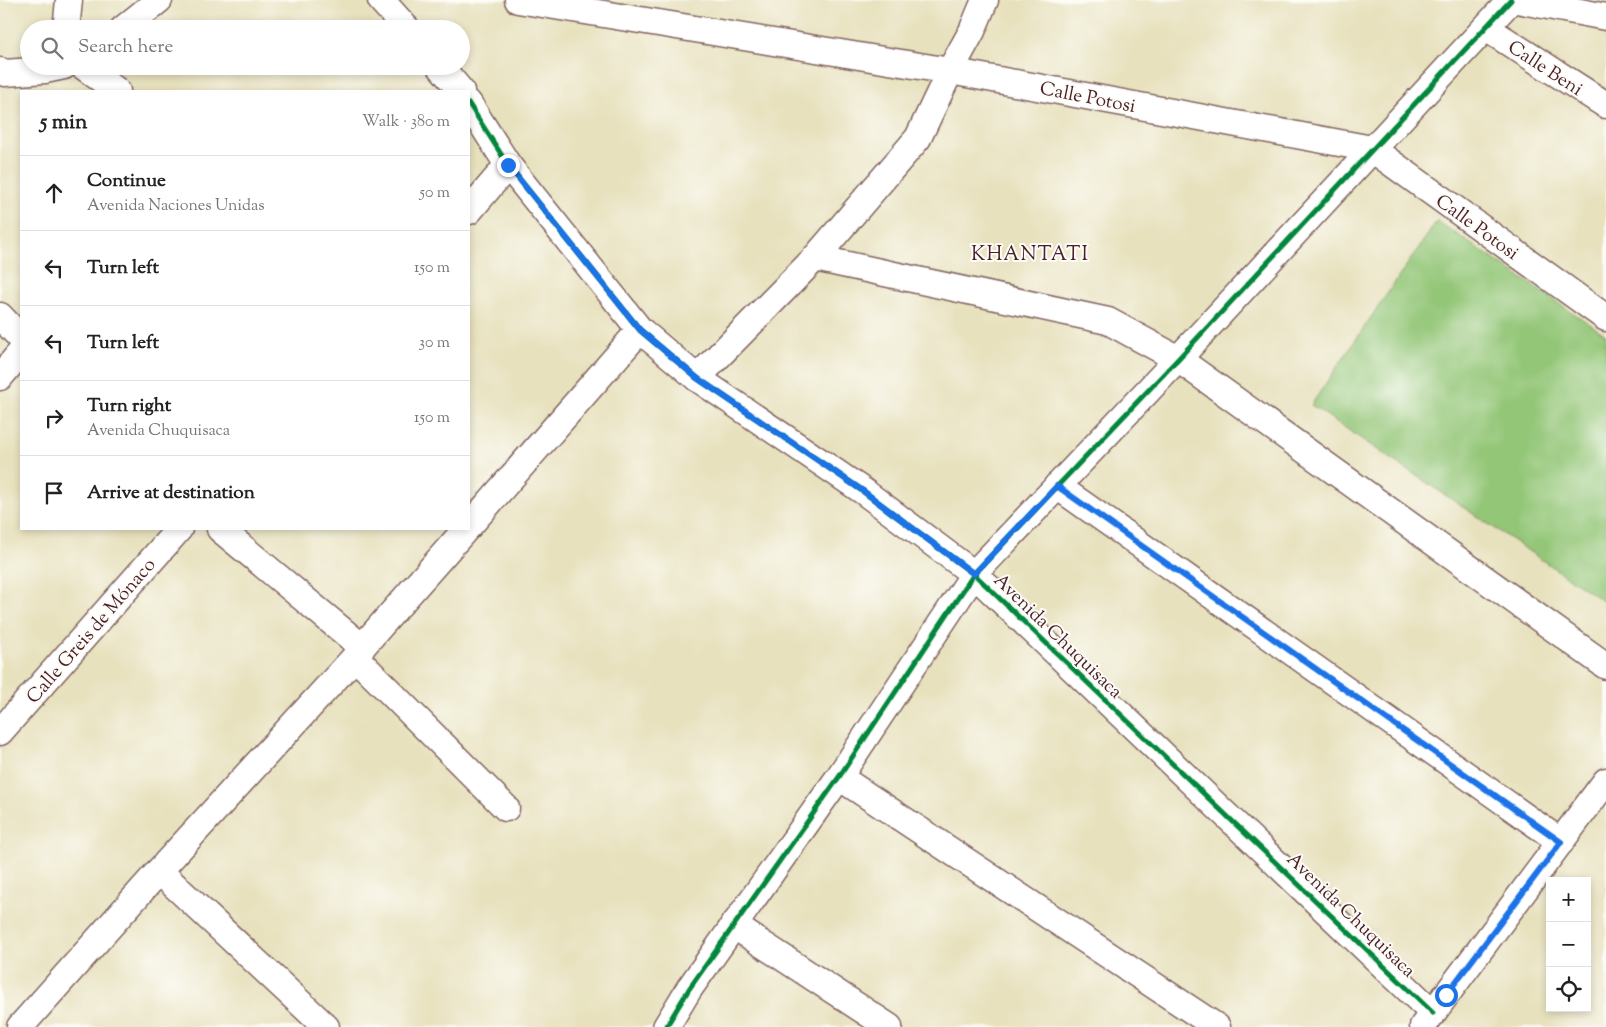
<!DOCTYPE html>
<meta charset="utf-8">
<style>
:root{--surface:#fff;--page:#f6f6f6;--text:#222;--muted:#767676;--line:#e0e0e0}
body{margin:0;font-family:"Sorts Mill Goudy",serif;background:var(--page);color:var(--text)}
.controls{position:absolute;right:15px;bottom:15px;display:grid;overflow:hidden;border-radius:0px;box-shadow:0 2px 8px #0003}
.controls button{width:45px;height:45px;display:grid;place-items:center;padding:0;border:0;border-bottom:1px solid var(--line);background:var(--surface);color:var(--text);font:25px sans-serif}
.stop{position:absolute;width:15px;height:15px;margin:-11px;border:4px solid #1a73e8;border-radius:50%;background:#fff}
.stop.end{background:#1a73e8;border-color:#fff;box-shadow:0 1px 5px #0008}
.list{margin:0;padding:0;list-style:none}
h2{display:flex;justify-content:space-between;align-items:center;height:65px;margin:0;padding:0 20px;font-size:21px}
h2 small{font-size:16px;font-weight:400;color:var(--muted)}
.list li{display:grid;grid-template-columns:32px 1fr auto;gap:15px;align-items:center;box-sizing:border-box;height:75px;padding:0 20px;border-top:1px solid var(--line)}
.list b{display:block;font-size:19px;white-space:nowrap}
.list p{margin:0;font-size:16px;white-space:nowrap;color:var(--muted)}
.list em{font-size:16px;font-style:normal;color:var(--muted)}
.icon{flex:none;width:28px;height:28px;fill:none;stroke:currentColor;stroke-width:2;stroke-linecap:round;stroke-linejoin:round}
.map{position:relative;flex:none;width:1606px;height:1027px;overflow:hidden}
.search{position:absolute;background:var(--surface);box-shadow:0 2px 8px #0003;left:20px;top:20px;width:450px;height:55px;display:flex;align-items:center;gap:12px;box-sizing:border-box;padding:0 18px;border-radius:28px;color:var(--muted);font-size:19px}
.panel{position:absolute;background:var(--surface);box-shadow:0 2px 8px #0003;left:20px;top:90px;width:450px;height:440px;border-radius:0px}
.map>svg:first-child{display:block}
.green{fill:#93c677;stroke:#6e7251}
.lines{fill:none;stroke-linecap:round;stroke-linejoin:round}
.minor-casing{stroke:#81635e;stroke-width:29}
.minor{stroke:#fff;stroke-width:26}
.cycleway-casing{stroke:#fdfcf7;stroke-width:8}
.cycleway{stroke:#00873e;stroke-width:5}
.route{stroke:#1a73e8;stroke-width:6}
.labels{text-anchor:middle;stroke-width:4;stroke-linejoin:round;paint-order:stroke}
.street-label{font-size:19px;fill:#4a1f2b;stroke:#fdfcf7}
.neighbourhood-label{font-size:20px;letter-spacing:1px;fill:#4a1f2b;stroke:#fdfcf7}
</style>
<div class="map">
<svg width="1606" height="1027" viewBox="0 0 1606 1027">
<rect width="100%" height="100%" fill="#fdfcf7"/>
<filter id="ink" filterUnits="userSpaceOnUse"><feTurbulence type="fractalNoise" baseFrequency=".02" numOctaves="2"/><feDisplacementMap in="SourceGraphic" scale="10" xChannelSelector="R" yChannelSelector="G"/><feConvolveMatrix kernelMatrix="1 2 1 2 8 2 1 2 1" color-interpolation-filters="sRGB"/></filter>
<filter id="wash" filterUnits="userSpaceOnUse"><feTurbulence type="fractalNoise" baseFrequency=".0096" numOctaves="4" result="noise"/><feDisplacementMap in="SourceGraphic" scale="20" xChannelSelector="R" yChannelSelector="G"/><feGaussianBlur stdDeviation="1.12" result="paint"/><feColorMatrix in="noise" values="0 0 0 0 0 0 0 0 0 0 0 0 0 0 0 0 0 1.4 0 .05"/><feComposite in="paint" operator="in"/></filter>
<g filter="url(#wash)">
<rect width="100%" height="100%" fill="#e7e1bd"/>
<!-- green -->
<path class="green" d="M1437,221l169,114v268l-295,-198z"/>
</g>
<g filter="url(#ink)">
<g class="lines">
<!-- minor casing -->
<g class="minor-casing">
<g id="minor">
<path d="M69,0l-2,20 2,9"/>
<path d="M381,0l26,29"/>
<path d="M518,0l432,71 422,78 234,169"/>
<path d="M1517,0l89,17"/>
<path d="M1486,28l120,77"/>
<path d="M123,29l36,-29"/>
<path d="M83,66l34,25"/>
<path d="M440,66l21,25"/>
<path d="M0,71l5,2 40,-3 19,-4"/>
<path d="M469,104l39,61 132,165 57,48 166,113 111,83 459,439"/>
<path d="M469,211l39,-46"/>
<path d="M815,258l293,63 70,38 428,307"/>
<path d="M0,316l21,22"/>
<path d="M0,377l21,-25"/>
<path d="M697,378l118,-120 103,-120 32,-67 22,-40 13,-31"/>
<path d="M1057,486l504,356"/>
<path d="M469,526l171,-196"/>
<path d="M220,529l142,118"/>
<path d="M355,657l151,151"/>
<path d="M0,732l179,-203"/>
<path d="M839,777l378,250"/>
<path d="M159,871l167,156"/>
<path d="M733,925l156,102"/>
<path d="M1423,1026l183,-245"/>
<path d="M20,1027l139,-156 196,-214 7,-10 104,-118"/>
<path d="M666,1027l23,-38 150,-212 135,-203 204,-215 333,-359"/>
</g>
</g>
<!-- minor -->
<use href="#minor" class="minor"/>
<!-- cycleway casing -->
<g class="cycleway-casing">
<g id="cycleway">
<path d="M469,104l39,61 132,165 57,48 166,113 111,83 459,439"/>
<path d="M666,1027l23,-38 150,-212 135,-203 204,-215 333,-359"/>
</g>
</g>
<!-- cycleway -->
<use href="#cycleway" class="cycleway"/>
</g>
</g>
<g class="lines" filter="url(#ink)">
<!-- route -->
<path class="route" d="M508,165l132,165 57,48 166,113 111,83 83,-88 504,356 -115,153"/>
</g>
<g class="labels">
<!-- street labels -->
<g class="street-label">
<text transform="translate(1546 67) rotate(33)" y="7">Calle Beni</text>
<text transform="translate(1088 96) rotate(11)" y="7">Calle Potosi</text>
<text transform="translate(1478 226) rotate(36)" y="7">Calle Potosi</text>
<text transform="translate(90 630) rotate(-49)" y="7">Calle Greis de Mónaco</text>
<text transform="translate(1059 635) rotate(44)" y="7">Avenida Chuquisaca</text>
<text transform="translate(1352 914) rotate(44)" y="7">Avenida Chuquisaca</text>
</g>
<!-- neighbourhood labels -->
<g class="neighbourhood-label">
<text x="1030" y="260">KHANTATI</text>
</g>
</g>
</svg>
<div class="controls">
<button>+</button>
<button>−</button>
<button><svg class="icon" aria-label="locate" viewBox="0 0 24 24"><circle cx="12" cy="12" r="6"/><path d="M12 2v4M12 18v4M2 12h4M18 12h4"/></svg></button>
</div>
<div class="stop" style="left:1446px;top:995px"></div>
<div class="stop end" style="left:508px;top:165px"></div>
<div class="search"><svg class="icon" aria-label="search" viewBox="0 0 24 24"><circle cx="10" cy="10" r="6"/><path d="M15 15l6 6"/></svg>Search here</div>
<section class="panel">
<h2>5 min<small>Walk · 380 m</small></h2>
<ul class="list">
<li><svg class="icon" aria-label="ahead" viewBox="0 0 24 24"><path d="M12 20V5M6 11l6-6 6 6"/></svg><div><b>Continue</b><p>Avenida Naciones Unidas</p></div><em>50 m</em></li>
<li><svg class="icon" aria-label="left" viewBox="0 0 24 24"><path d="M17 20v-9H6M10 6l-5 5 5 5"/></svg><div><b>Turn left</b></div><em>150 m</em></li>
<li><svg class="icon" aria-label="left" viewBox="0 0 24 24"><path d="M17 20v-9H6M10 6l-5 5 5 5"/></svg><div><b>Turn left</b></div><em>30 m</em></li>
<li><svg class="icon" aria-label="right" viewBox="0 0 24 24"><path d="M7 20v-9h11M14 6l5 5-5 5"/></svg><div><b>Turn right</b><p>Avenida Chuquisaca</p></div><em>150 m</em></li>
<li><svg class="icon" aria-label="arrive" viewBox="0 0 24 24"><path d="M6 21V4h12l-3 4 3 4H6"/></svg><div><b>Arrive at destination</b></div></li>
</ul>
</section>
</div>
